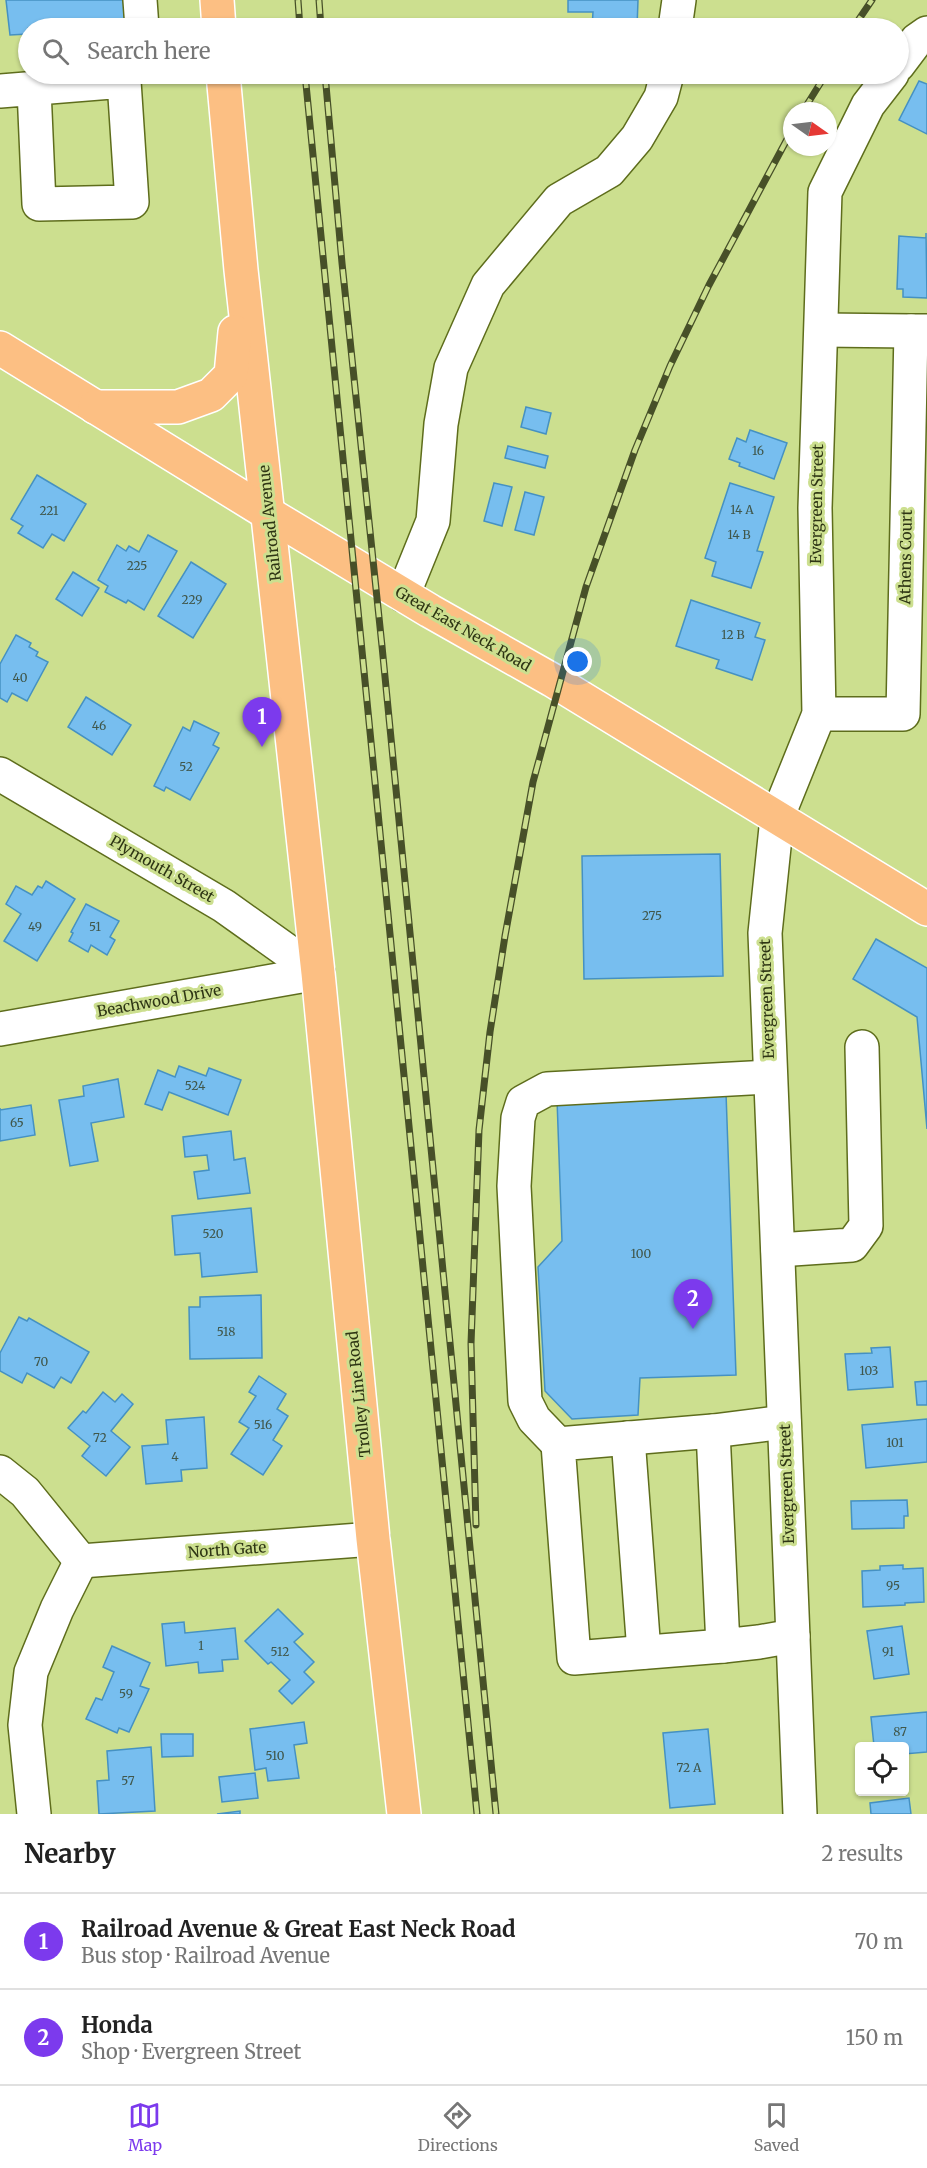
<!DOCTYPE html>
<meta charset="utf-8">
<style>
:root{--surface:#fff;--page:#f2f2f2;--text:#222;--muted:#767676;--line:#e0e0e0;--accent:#7c3aed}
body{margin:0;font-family:Merriweather,serif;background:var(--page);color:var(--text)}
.controls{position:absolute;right:18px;bottom:18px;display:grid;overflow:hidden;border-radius:6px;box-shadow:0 2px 4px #0004}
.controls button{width:54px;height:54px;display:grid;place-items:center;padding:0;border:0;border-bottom:2px solid var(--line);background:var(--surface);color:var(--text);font:30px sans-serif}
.compass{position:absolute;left:783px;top:102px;width:54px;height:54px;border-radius:50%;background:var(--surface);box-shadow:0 2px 4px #0004;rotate:104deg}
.you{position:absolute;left:578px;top:662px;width:21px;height:21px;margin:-15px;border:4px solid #fff;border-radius:50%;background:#1a73e8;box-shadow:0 0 0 9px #1a73e833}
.badge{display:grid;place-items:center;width:39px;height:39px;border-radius:50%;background:var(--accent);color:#fff;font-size:20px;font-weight:700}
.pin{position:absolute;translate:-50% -50px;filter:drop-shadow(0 2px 3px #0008)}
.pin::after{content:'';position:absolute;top:32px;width:21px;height:18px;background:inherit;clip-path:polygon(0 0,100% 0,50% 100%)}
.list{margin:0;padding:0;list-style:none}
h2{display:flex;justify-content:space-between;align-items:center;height:78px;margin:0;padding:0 24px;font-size:26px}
h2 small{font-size:20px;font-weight:400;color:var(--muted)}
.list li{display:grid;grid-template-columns:39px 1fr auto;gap:18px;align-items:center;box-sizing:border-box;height:96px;padding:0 24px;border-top:2px solid var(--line)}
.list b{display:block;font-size:22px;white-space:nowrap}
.list p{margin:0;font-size:20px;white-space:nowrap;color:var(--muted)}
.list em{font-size:20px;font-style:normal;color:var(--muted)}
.icon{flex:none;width:33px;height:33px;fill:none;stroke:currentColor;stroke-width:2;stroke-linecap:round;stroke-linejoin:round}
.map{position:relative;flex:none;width:927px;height:1814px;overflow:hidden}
.search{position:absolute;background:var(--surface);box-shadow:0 2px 4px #0004;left:18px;right:18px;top:18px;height:66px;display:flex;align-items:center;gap:15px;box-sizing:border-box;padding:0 21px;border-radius:33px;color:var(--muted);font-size:22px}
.sheet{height:270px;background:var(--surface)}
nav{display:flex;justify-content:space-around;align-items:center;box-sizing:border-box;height:84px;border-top:2px solid var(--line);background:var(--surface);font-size:16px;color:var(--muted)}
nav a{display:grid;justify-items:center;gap:3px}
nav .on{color:var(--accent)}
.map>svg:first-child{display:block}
.building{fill:#77beef;stroke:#4591c2;stroke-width:1.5}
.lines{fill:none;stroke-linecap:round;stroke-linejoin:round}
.minor-casing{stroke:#5e6d1c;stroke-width:36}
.major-casing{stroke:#fff;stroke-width:36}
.minor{stroke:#fff;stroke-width:33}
.major{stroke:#fcbf83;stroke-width:33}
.rail-casing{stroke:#475028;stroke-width:7}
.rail{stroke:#ccdf8f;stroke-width:4.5;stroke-dasharray:14;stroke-linecap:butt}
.labels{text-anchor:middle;stroke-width:6;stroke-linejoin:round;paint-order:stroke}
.number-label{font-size:12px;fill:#40574b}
.street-label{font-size:15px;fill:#2e3514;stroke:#ccdf8f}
</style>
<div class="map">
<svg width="927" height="1814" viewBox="0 0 927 1814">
<rect width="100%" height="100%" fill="#ccdf8f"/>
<!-- building -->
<g class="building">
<path d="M6,0h117l3,24 -47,4h-51v6l-18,1z"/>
<path d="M568,0h70l-1,28h-45l1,-16h-25z"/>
<path d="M553,74h30l1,7 -31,2z"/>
<path d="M919,81l8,3v50l-28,-14z"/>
<path d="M926,233l1,65 -24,-1v-8h-6l2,-53 27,2z"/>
<path d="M526,407l25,6 -5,21 -25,-7z"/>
<path d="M750,430l37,13 -13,36 -35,-13 1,-3 -11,-4 8,-21 9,4z"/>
<path d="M508,446l40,10 -3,12 -40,-10z"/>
<path d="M37,475l49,29 -22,37 -12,-7 -9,14 -25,-15 5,-7 -12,-7z"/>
<path d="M494,483l18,4 -10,39 -18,-5z"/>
<path d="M730,483l44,14 -17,54 6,1 -12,36 -39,-12 4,-14 -11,-4z"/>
<path d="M525,492l19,5 -10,38 -19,-5z"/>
<path d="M148,535l29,16 -33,59 -16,-10 -2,3 -21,-11 3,-6 -10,-6 19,-35 9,6 3,-5 10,6z"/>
<path d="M191,562l35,22 -33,54 -35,-22z"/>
<path d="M73,572l26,16 -17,28 -26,-17z"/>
<path d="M691,600l69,23 -5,14 10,3 -13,40 -36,-12 3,-8 -43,-14z"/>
<path d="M16,635l15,8 -2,4 9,5 -2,4 12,6 -21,39 -15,-8 -5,9 -7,-4v-34z"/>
<path d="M86,697l45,28 -19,30 -44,-28z"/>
<path d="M194,721l25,12 -6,12 6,3 -29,52 -24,-13 -2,4 -10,-5 29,-59 7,4z"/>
<path d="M720,854l3,122 -139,3 -2,-123z"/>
<path d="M46,881l29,18 -38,62 -33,-20 17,-27 -15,-10 10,-18 16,9 6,-9 4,2z"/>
<path d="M86,904l33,17 -9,16 5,3 -8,15 -16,-10 -3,7 -19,-11 4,-8 -2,-1z"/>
<path d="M876,939l51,29v161l-10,-112 -64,-38z"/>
<path d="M179,1066l27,10 3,-8 32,12 -13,35 -59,-23 -7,18 -17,-6 13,-34 17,7z"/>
<path d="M118,1079l6,38 -33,6 7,38 -28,5 -11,-66 25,-4 -1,-10z"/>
<path d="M726,1093l10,282 -96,3 -2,37 -66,4 -27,-28 -7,-124 24,-26 -5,-142z"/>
<path d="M31,1105l4,30 -35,6v-33v2z"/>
<path d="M231,1131l3,29 11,-2 5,35 -52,6 -4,-27 15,-2 -2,-15 -22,2 -2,-20z"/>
<path d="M251,1208l6,64 -55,5 -2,-24 -25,2 -3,-39z"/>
<path d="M261,1295l1,63 -72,1 -1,-52h11v-10z"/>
<path d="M19,1317l8,4 2,-3 60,34 -18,31 -10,-6 -7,11 -27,-15 -5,10 -22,-12v-18z"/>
<path d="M890,1347l3,40 -45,3 -3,-36 27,-1 -1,-5z"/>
<path d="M259,1376l27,18 -9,15 11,7 -15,24 9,6 -19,29 -32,-21 18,-26 -10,-6 17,-26 -7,-4z"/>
<path d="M927,1381v24h-10l-2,-23z"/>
<path d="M103,1392l12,10 7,-8 11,10 -22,27 19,16 -24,29 -24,-20 8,-10 -22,-18 15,-17 3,2z"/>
<path d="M204,1417l3,51 -26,2 1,11 -36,3 -4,-38 26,-2 -2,-24z"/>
<path d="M927,1419v43l-61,6 -4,-43z"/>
<path d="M907,1500l1,16h-4v12l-52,1 -1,-28z"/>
<path d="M903,1565v4l20,-1 1,34 -19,1v2l-42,2 -1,-36 18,-1v-4z"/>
<path d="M278,1609l25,25 -9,8 20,20 -10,10 10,10 -22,22 -13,-13 11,-11 -19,-18 -3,2 -23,-23z"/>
<path d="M184,1622l1,11 50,-5 3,31 -16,1 1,11 -24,2 -1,-11 -32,4 -4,-42z"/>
<path d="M902,1626l7,48 -35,5 -7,-48z"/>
<path d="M112,1646l38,17 -10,23 9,3 -20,43 -10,-4 -2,5 -31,-14 10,-21 6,2 12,-28 -11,-5z"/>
<path d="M927,1712v40l-23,2v-8h-30l-3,-29z"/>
<path d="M304,1722l3,21 -13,2 5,33 -31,3 -2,-13 -11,2 -5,-41z"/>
<path d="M708,1729l7,75 -45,4 -7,-75z"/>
<path d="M161,1734h32v22l-31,1z"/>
<path d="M151,1747l4,64 -56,3 -2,-33 12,-1 -2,-29z"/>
<path d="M255,1773l3,25 -36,4 -3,-25z"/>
<path d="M909,1798l2,16h-40l-1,-11z"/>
<path d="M240,1811v3h-23z"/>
</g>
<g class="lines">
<!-- minor casing -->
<g class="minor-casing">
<g id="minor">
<path d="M140,0l2,28"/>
<path d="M675,28l4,-28"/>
<path d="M898,65l19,-25 10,-7"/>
<path d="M0,91l124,-10 8,121 -93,2 -5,-115"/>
<path d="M822,330l89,1"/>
<path d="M403,595l30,-74 8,-97 10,-56 37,-83 71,-85 50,-29 28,-33 24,-41 6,-23"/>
<path d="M819,714h84l8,-383h16"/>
<path d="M0,774l224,132 94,67"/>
<path d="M0,1029l318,-56"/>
<path d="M778,1250l74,-5 14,-19 -4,-179"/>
<path d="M784,1422l-71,9 10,215 36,-4 34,-6"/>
<path d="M713,1431l-155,13 16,214 149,-12"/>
<path d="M628,1438l16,214"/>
<path d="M558,1444l-24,-25 -9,-18 -11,-215 4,-68 5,-16 24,-13 223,-12"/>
<path d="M0,1472l25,20 56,69"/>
<path d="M81,1561l292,-22"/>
<path d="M34,1814l-9,-89 6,-53 26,-63 24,-48"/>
<path d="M800,1814l-35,-881 12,-115 42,-104 -4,-206 10,-316 43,-87 24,-31"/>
</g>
</g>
<!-- major casing -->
<g class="major-casing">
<g id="major">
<path d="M217,0l2,28"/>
<path d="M223,74l18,196 77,703 55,566 31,275"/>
<path d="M0,348l269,166 161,97 122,69 375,229"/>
<path d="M95,407h83l33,-12 20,-20 4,-43"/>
</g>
</g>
<!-- minor -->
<use href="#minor" class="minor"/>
<!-- major -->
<use href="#major" class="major"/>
<!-- rail casing -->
<g class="rail-casing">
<g id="rail">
<path d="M298,0l2,28"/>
<path d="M319,0l2,28"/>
<path d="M853,28l19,-28"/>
<path d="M305,74l172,1740"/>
<path d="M325,74l17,189 40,383 114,1168"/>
<path d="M803,111l23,-37"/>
<path d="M476,1525l-5,-181 8,-214 11,-98 15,-96 28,-154 53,-195 49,-137 35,-84 39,-81 83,-155"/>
</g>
</g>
<!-- rail -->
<use href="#rail" class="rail"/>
</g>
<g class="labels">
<!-- number labels -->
<g class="number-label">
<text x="758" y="455">16</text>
<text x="742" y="514">14 A</text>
<text x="49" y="515">221</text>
<text x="739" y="539">14 B</text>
<text x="137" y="570">225</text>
<text x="192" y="604">229</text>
<text x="733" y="639">12 B</text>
<text x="20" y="682">40</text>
<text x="99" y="730">46</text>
<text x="186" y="771">52</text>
<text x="652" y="920">275</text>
<text x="35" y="931">49</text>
<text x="95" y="931">51</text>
<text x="195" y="1090">524</text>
<text x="17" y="1127">65</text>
<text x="213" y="1238">520</text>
<text x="641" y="1258">100</text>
<text x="226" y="1336">518</text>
<text x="41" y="1366">70</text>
<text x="869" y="1375">103</text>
<text x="263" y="1429">516</text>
<text x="100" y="1442">72</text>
<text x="895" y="1447">101</text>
<text x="175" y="1461">4</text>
<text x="893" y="1590">95</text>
<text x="201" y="1650">1</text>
<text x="280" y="1656">512</text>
<text x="888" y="1656">91</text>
<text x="126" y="1698">59</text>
<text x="900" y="1736">87</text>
<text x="275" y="1760">510</text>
<text x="689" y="1772">72 A</text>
<text x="128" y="1785">57</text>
</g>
<!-- street labels -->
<g class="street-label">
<text transform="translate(817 504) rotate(-89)" y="5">Evergreen Street</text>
<text transform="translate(270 523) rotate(-96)" y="5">Railroad Avenue</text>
<text transform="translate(906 557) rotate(-89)" y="5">Athens Court</text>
<text transform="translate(463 629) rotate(30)" y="5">Great East Neck Road</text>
<text transform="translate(162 869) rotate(30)" y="5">Plymouth Street</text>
<text transform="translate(767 999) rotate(-92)" y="5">Evergreen Street</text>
<text transform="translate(159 1001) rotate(-10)" y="5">Beachwood Drive</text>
<text transform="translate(359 1394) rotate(-96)" y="5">Trolley Line Road</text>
<text transform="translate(787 1484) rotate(-92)" y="5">Evergreen Street</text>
<text transform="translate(227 1550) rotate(-4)" y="5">North Gate</text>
</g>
</g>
</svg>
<div class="controls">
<button><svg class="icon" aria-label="locate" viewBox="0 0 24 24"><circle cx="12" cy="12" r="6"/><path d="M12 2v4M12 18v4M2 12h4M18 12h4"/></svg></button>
</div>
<svg class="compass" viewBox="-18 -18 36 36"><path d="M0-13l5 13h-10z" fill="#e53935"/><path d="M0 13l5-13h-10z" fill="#767676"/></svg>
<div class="you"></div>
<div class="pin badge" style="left:262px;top:747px">1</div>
<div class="pin badge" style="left:693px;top:1329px">2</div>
<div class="search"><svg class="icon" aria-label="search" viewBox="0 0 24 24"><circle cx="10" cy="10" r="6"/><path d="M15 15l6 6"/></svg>Search here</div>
</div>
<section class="sheet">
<h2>Nearby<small>2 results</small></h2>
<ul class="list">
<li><span class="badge">1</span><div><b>Railroad Avenue &amp; Great East Neck Road</b><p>Bus stop · Railroad Avenue</p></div><em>70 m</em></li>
<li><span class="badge">2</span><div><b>Honda</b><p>Shop · Evergreen Street</p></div><em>150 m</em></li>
</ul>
</section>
<nav>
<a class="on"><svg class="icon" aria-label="map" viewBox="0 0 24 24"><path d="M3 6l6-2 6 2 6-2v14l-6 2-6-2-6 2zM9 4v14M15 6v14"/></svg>Map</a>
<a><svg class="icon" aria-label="directions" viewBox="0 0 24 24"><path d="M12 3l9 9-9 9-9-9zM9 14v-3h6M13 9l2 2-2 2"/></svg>Directions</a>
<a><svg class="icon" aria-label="saved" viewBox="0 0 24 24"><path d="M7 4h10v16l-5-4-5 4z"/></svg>Saved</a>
</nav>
